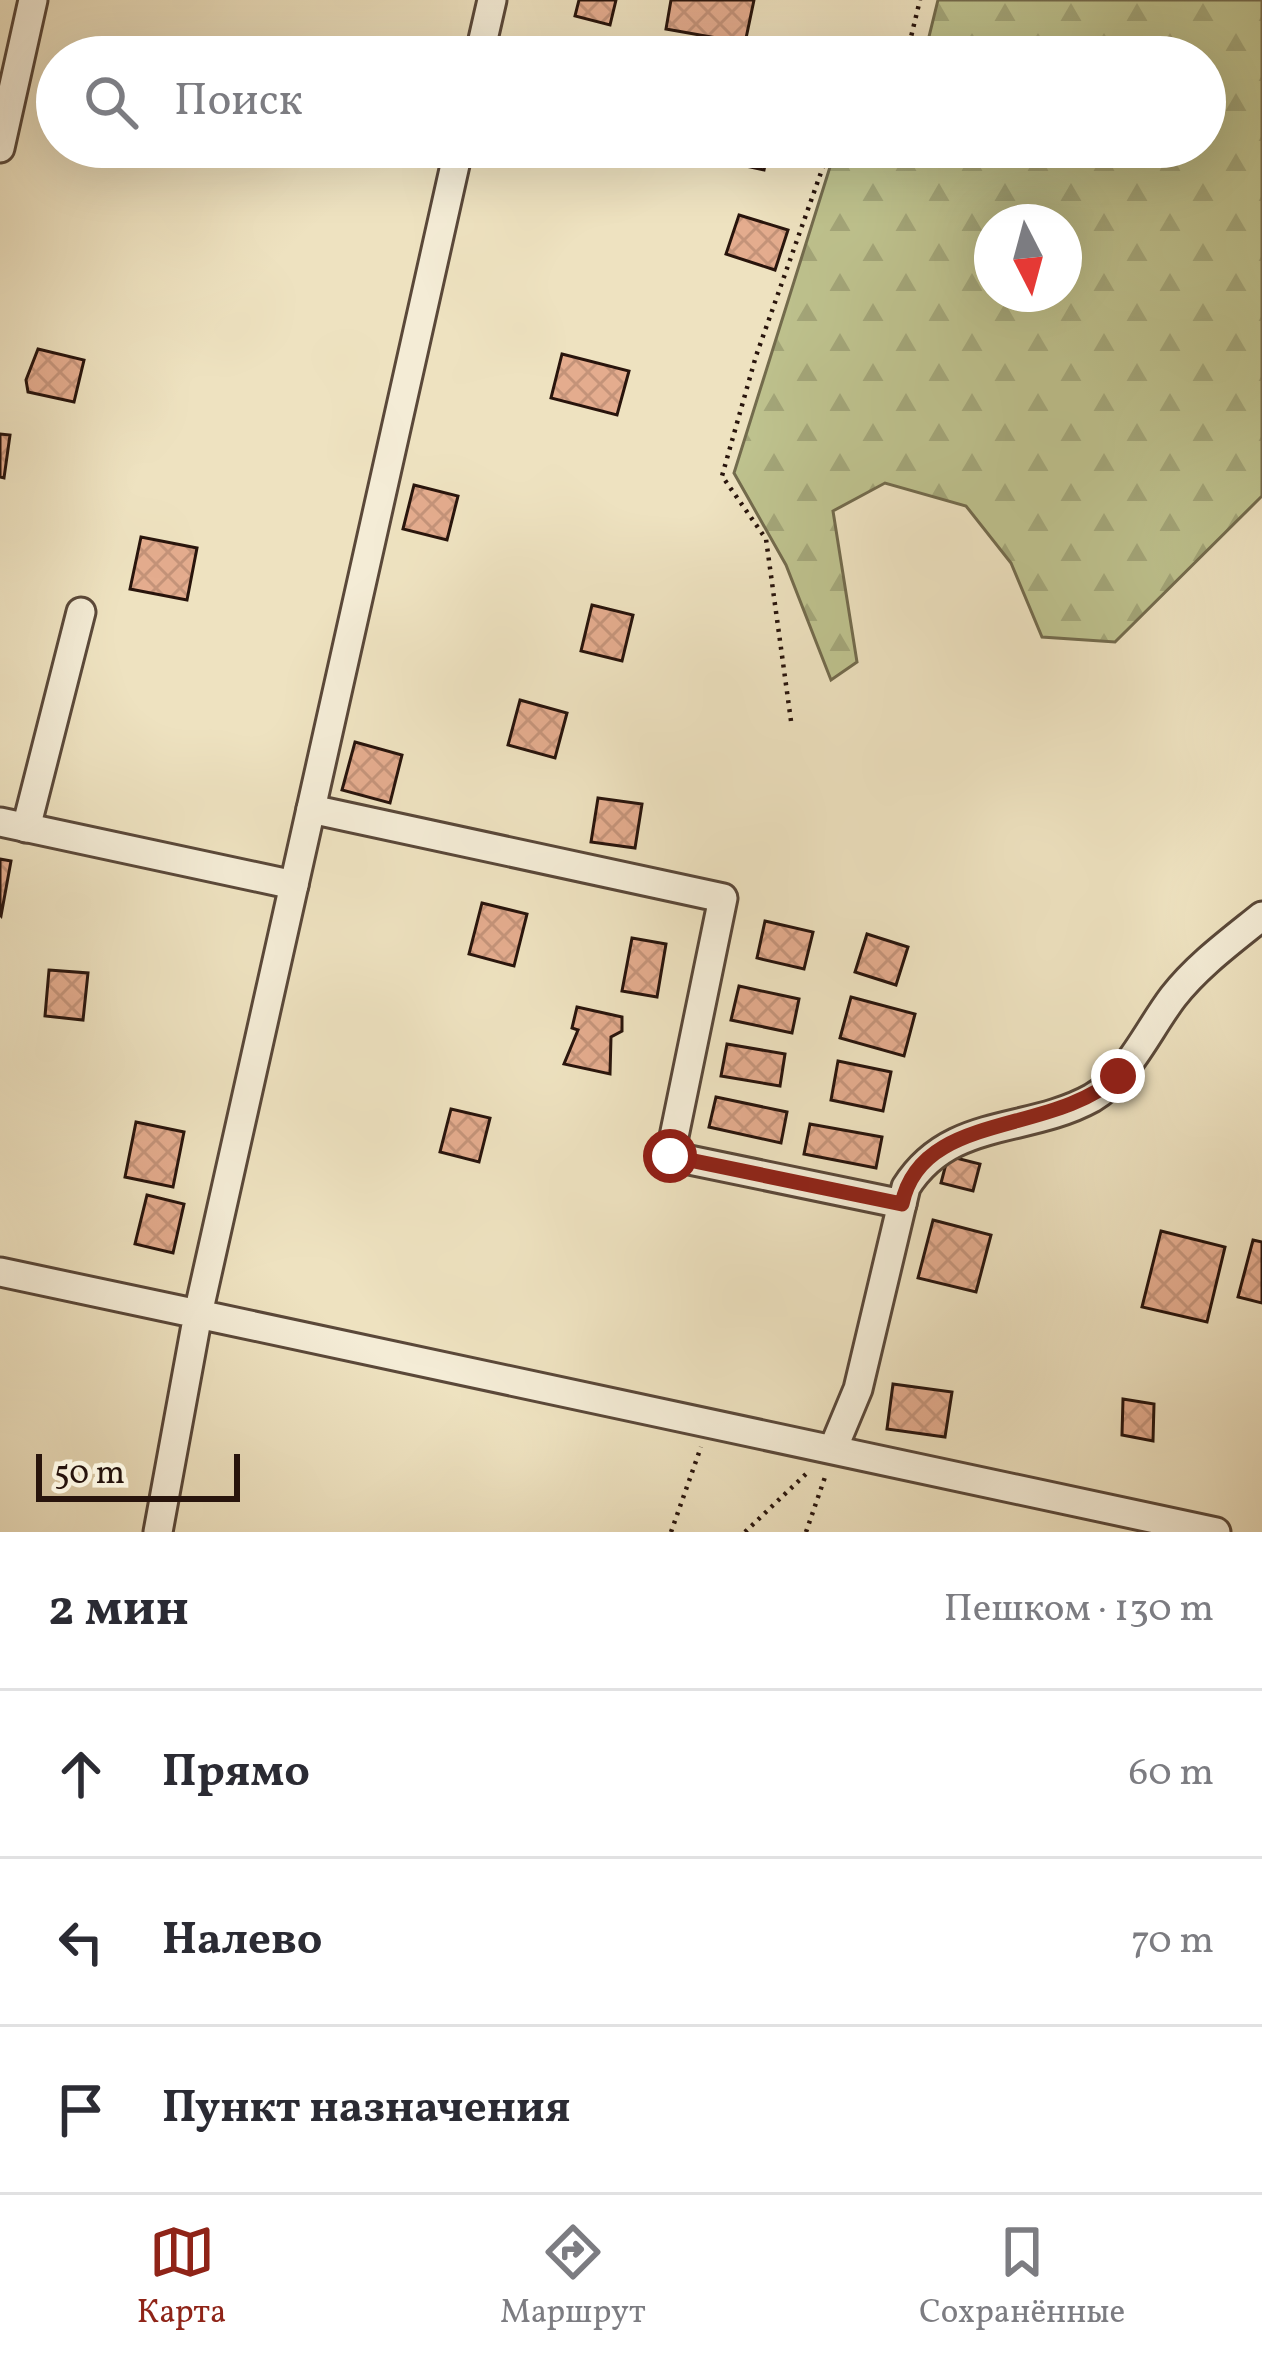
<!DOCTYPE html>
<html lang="ru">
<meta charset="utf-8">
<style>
:root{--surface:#fff;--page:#f7f7f7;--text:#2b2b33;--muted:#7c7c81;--line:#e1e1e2;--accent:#8f2418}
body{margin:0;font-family:Vollkorn,serif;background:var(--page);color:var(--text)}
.compass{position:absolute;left:974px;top:204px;width:108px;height:108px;border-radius:50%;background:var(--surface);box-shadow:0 12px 48px #0002;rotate:174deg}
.scale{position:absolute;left:36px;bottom:30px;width:204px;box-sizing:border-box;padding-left:12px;border:6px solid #28140c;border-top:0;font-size:33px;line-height:42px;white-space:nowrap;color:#28140c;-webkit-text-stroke:9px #f4ecd6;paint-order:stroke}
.stop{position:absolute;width:36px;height:36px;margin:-27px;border:9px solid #8f2418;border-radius:50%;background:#fff}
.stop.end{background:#8f2418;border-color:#fff;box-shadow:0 3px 12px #0008}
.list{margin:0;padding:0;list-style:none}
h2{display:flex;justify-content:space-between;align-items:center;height:156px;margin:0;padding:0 48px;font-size:51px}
h2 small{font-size:39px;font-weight:400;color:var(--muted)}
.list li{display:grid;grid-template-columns:78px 1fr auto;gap:36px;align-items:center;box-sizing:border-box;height:168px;padding:0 48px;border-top:3px solid var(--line)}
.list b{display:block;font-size:45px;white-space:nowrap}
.list em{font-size:39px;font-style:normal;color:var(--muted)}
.icon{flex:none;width:66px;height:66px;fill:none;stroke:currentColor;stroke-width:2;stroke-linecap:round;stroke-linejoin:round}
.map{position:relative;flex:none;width:1262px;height:1532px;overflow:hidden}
.search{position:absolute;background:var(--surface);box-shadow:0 12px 48px #0002;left:36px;right:36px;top:36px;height:132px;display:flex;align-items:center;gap:30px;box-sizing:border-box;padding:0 42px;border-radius:66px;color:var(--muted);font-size:45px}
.sheet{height:660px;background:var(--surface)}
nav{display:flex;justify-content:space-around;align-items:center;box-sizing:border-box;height:168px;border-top:3px solid var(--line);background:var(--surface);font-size:33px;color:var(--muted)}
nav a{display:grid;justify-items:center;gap:6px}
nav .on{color:var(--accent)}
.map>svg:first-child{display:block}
.forest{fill:url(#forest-firs);stroke:#736b4d;stroke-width:3;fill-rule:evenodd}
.building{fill:url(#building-cross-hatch);stroke:#28140c;stroke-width:3}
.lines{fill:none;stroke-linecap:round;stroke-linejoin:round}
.minor-casing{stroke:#5a4839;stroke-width:33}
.path{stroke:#28140c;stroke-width:4.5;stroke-dasharray:3 6;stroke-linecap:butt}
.minor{stroke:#f4ecd6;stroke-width:27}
.route{stroke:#8f2418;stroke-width:15}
</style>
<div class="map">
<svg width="1262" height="1532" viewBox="0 0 1262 1532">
<defs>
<pattern id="forest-firs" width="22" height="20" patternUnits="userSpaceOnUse" patternTransform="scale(3)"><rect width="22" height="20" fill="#bec28e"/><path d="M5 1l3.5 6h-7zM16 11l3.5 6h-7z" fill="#a3a679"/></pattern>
<pattern id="building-cross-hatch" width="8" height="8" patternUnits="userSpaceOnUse" patternTransform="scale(3)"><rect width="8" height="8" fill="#e4ac8e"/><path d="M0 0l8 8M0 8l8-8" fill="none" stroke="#c49379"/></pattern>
</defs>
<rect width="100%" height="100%" fill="#eee2c0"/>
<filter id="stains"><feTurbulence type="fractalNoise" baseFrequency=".00167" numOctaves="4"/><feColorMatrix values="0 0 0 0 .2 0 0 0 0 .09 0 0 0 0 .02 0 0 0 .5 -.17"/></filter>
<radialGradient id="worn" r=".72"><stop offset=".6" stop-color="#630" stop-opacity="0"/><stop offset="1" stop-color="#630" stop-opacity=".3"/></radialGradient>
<!-- forest -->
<path class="forest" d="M938,0h324v496l-147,146 -73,-5 -31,-74 -45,-57 -81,-23 -52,28 24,151 -26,18 -45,-115 -52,-92 101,-322 370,-4v-90h-281zM992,222h72v72h-72z"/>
<!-- building -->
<g class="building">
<path d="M579,0h37l-6,25 -35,-9z"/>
<path d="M671,0h83l-9,43 -79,-14z"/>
<path d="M717,147h52l-5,23 -50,-11z"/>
<path d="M739,215l49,15 -13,40 -49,-16z"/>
<path d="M38,349l46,11 -10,42 -46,-10 -2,-12z"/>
<path d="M562,354l67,17 -12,44 -66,-17z"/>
<path d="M0,434l10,1 -6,43 -4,-1z"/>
<path d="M414,485l44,11 -11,44 -44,-11z"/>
<path d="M141,537l56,11 -10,52 -57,-11z"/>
<path d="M592,605l41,10 -11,46 -41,-10z"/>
<path d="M520,700l47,13 -12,45 -47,-13z"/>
<path d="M355,742l47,13 -12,48 -48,-13z"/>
<path d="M598,798l44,6 -7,44 -44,-6z"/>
<path d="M0,859l11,2 -10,55 -1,-1z"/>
<path d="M482,903l45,11 -13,52 -45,-12z"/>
<path d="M765,921l48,11 -9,37 -47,-11z"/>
<path d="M867,934l41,13 -12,38 -41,-13z"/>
<path d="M632,938l34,6 -9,53 -35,-6z"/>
<path d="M49,970l39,3 -5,47 -38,-4z"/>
<path d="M739,986l60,13 -7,34 -61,-13z"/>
<path d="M851,997l64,17 -11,42 -64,-18z"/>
<path d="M577,1007l45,10v14l-11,6 -1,37 -46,-10 14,-34 -6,-2z"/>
<path d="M727,1044l58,10 -5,32 -59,-10z"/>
<path d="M838,1061l53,11 -8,39 -52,-11z"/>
<path d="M716,1097l71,15 -6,31 -72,-16z"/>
<path d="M451,1109l39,9 -11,44 -39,-10z"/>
<path d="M136,1122l48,10 -11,55 -48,-10z"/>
<path d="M810,1124l72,13 -6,31 -72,-14z"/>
<path d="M948,1156l32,8 -7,27 -32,-8z"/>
<path d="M147,1195l37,9 -11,49 -38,-9z"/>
<path d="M933,1220l58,15 -15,57 -58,-14z"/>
<path d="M1161,1231l64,16 -18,75 -65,-15z"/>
<path d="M1253,1240l9,2v61l-24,-6z"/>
<path d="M893,1384l59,8 -7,45 -58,-8z"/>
<path d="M1123,1399l31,5 -1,37 -31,-6z"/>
</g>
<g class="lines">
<!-- minor casing -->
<g class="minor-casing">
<g id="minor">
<path d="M479,57l13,-57"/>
<path d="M459,147l-261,1167 1018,218"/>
<path d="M0,148l33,-148"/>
<path d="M311,809l412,89 -53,258 232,48"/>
<path d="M0,822l294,63"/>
<path d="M26,828l55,-216"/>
<path d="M0,1272l198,42 -40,218"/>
<path d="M833,1449l25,-60 48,-202c44,-70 121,-53 186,-89 36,-21 56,-68 81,-101 24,-31 58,-56 89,-81"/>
</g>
</g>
<!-- path -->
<g class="path">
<path d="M896,57l14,-16 10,-41"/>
<path d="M791,721l-25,-182 -44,-63 34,-120 74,-209"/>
<path d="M671,1532l30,-85"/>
<path d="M745,1532l62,-59"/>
<path d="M806,1532l19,-55"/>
</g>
<!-- minor -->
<use href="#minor" class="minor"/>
</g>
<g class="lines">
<!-- route -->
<path class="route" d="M670,1156l232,48c19,-93 150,-68 216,-128"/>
</g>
<rect width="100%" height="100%" filter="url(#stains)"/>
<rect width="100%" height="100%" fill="url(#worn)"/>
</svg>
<svg class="compass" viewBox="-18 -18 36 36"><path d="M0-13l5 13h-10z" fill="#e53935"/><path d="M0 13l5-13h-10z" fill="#7c7c81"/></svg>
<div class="scale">50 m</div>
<div class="stop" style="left:670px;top:1156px"></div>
<div class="stop end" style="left:1118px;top:1076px"></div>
<div class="search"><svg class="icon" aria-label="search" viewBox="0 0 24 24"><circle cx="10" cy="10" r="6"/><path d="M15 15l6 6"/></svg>Поиск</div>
</div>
<section class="sheet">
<h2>2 мин<small>Пешком · 130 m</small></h2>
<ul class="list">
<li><svg class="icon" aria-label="ahead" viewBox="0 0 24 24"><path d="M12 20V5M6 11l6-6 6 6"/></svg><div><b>Прямо</b></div><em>60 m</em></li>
<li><svg class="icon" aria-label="left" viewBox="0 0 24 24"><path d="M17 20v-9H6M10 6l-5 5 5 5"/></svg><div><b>Налево</b></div><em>70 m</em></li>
<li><svg class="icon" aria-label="arrive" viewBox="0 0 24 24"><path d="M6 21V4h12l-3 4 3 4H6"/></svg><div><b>Пункт назначения</b></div></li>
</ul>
</section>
<nav>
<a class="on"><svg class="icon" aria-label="map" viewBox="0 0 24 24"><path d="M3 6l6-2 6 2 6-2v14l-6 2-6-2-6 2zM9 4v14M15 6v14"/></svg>Карта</a>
<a><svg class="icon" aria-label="directions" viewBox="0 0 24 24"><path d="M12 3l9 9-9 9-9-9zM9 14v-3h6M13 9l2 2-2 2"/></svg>Маршрут</a>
<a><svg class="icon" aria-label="saved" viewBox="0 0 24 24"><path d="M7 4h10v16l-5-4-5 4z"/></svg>Сохранённые</a>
</nav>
